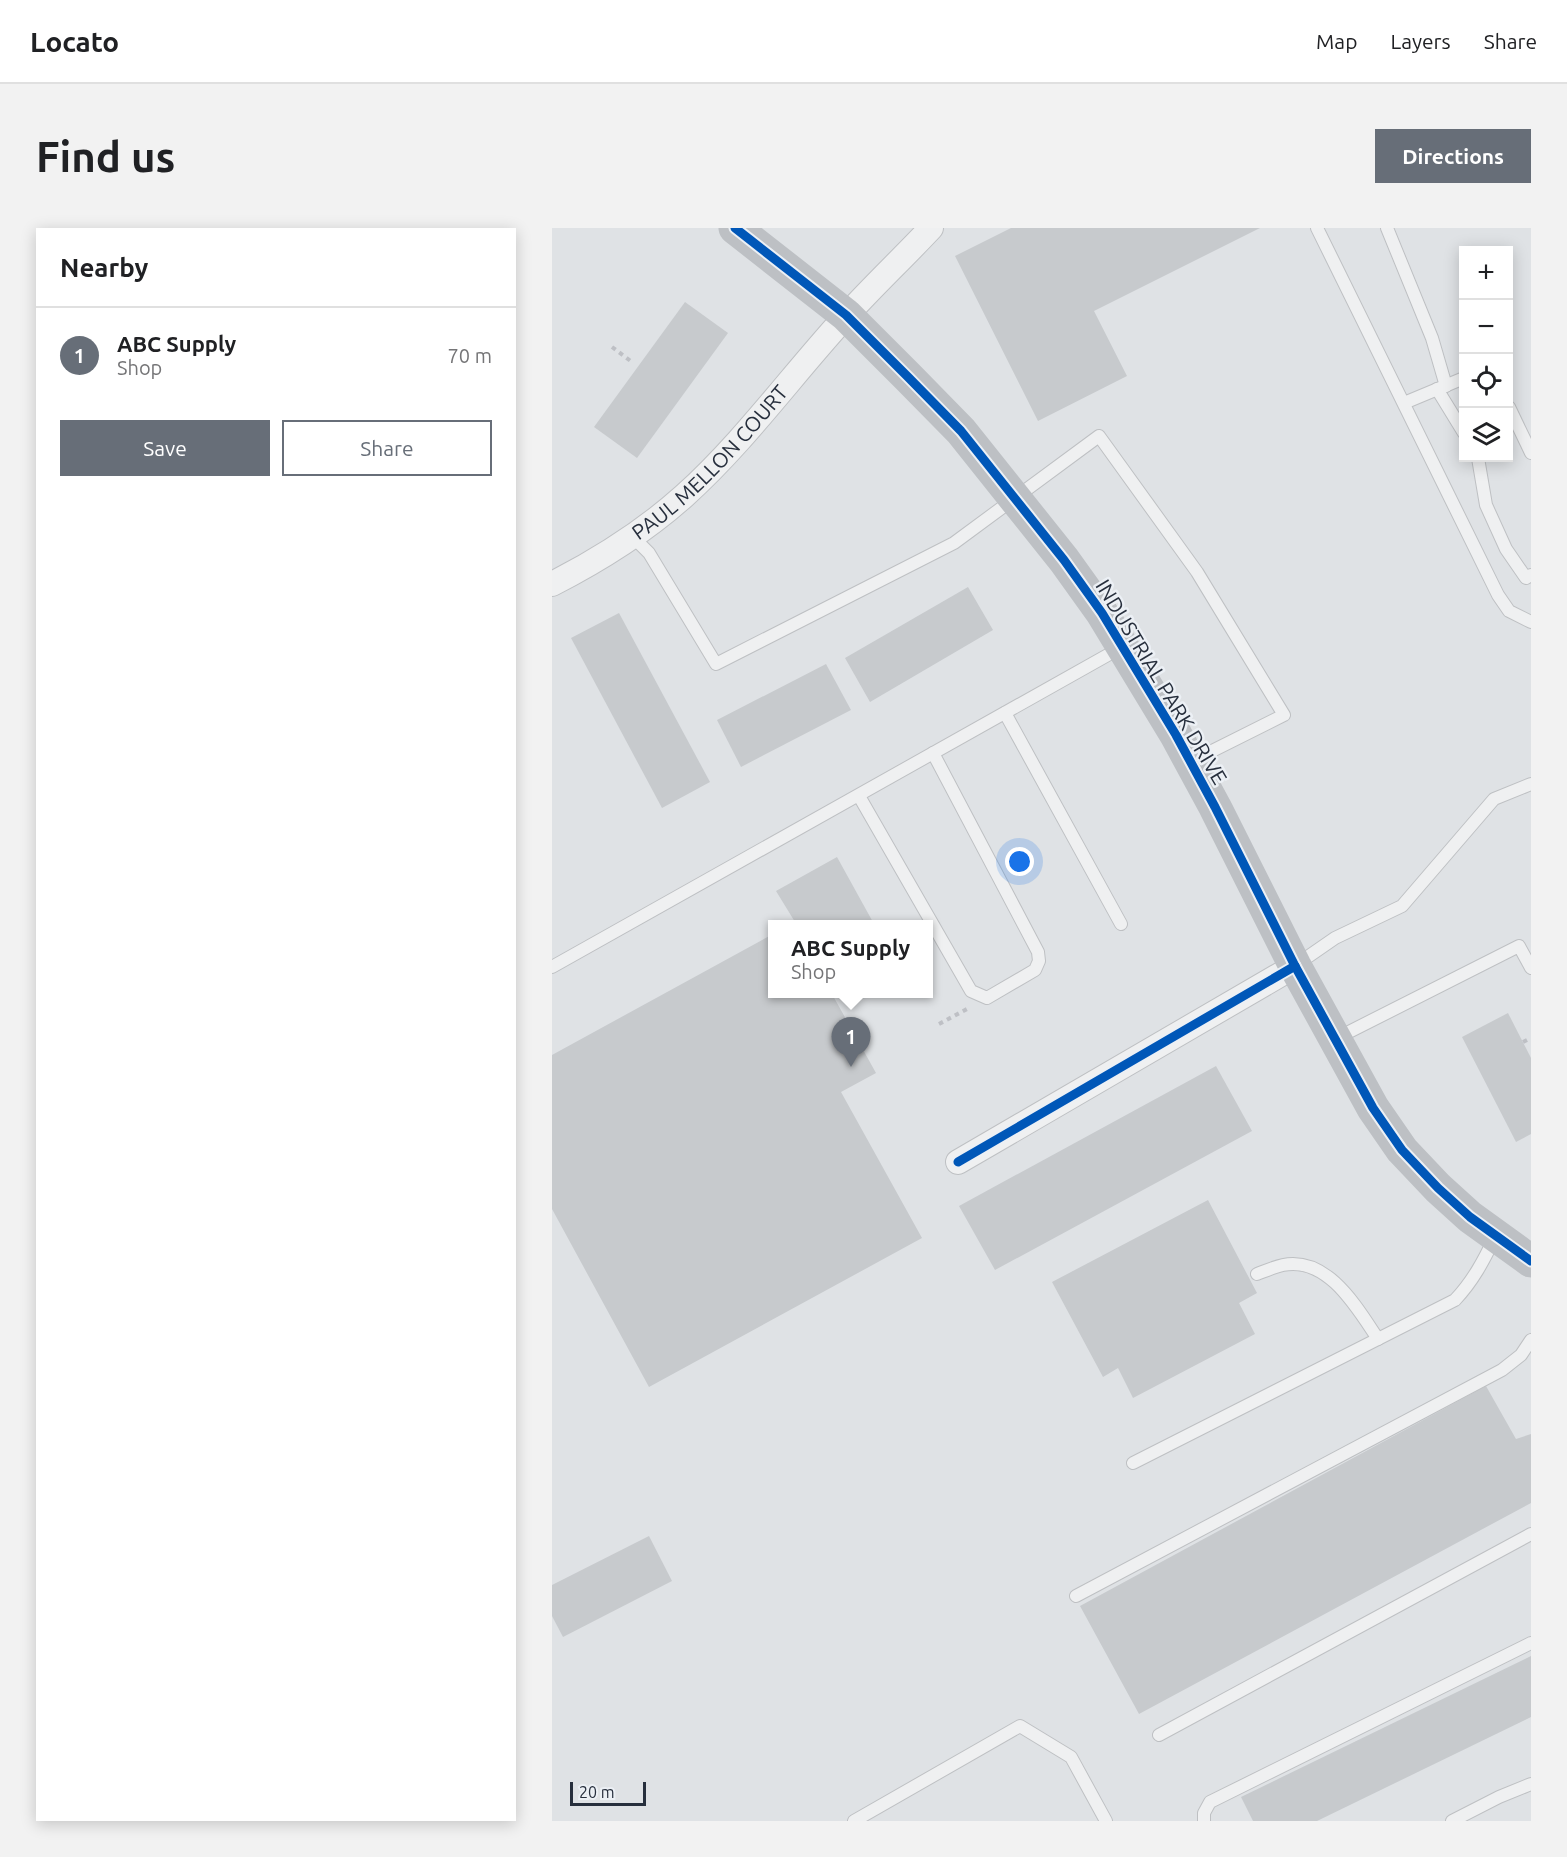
<!DOCTYPE html>
<meta charset="utf-8">
<style>
:root{--surface:#fff;--page:#f2f2f2;--text:#202124;--muted:#757577;--line:#e0e0e0;--accent:#676e78}
body{margin:0;font-family:Ubuntu,sans-serif;background:var(--page);color:var(--text)}
.controls{position:absolute;right:18px;top:18px;display:grid;overflow:hidden;border-radius:0px;box-shadow:0 3px 15px #0003}
.controls button{width:54px;height:54px;display:grid;place-items:center;padding:0;border:0;border-bottom:2px solid var(--line);background:var(--surface);color:var(--text);font:30px sans-serif}
.scale{position:absolute;left:18px;bottom:15px;width:76px;box-sizing:border-box;padding-left:6px;border:3px solid #272f3d;border-top:0;font-size:16px;line-height:21px;white-space:nowrap;color:#272f3d;-webkit-text-stroke:4px #ecf0f5;paint-order:stroke}
.you{position:absolute;left:468px;top:634px;width:21px;height:21px;margin:-15px;border:4px solid #fff;border-radius:50%;background:#1a73e8;box-shadow:0 0 0 9px #1a73e833}
.badge{display:grid;place-items:center;width:39px;height:39px;border-radius:50%;background:var(--accent);color:#fff;font-size:20px;font-weight:700}
.pin{position:absolute;translate:-50% -50px;filter:drop-shadow(0 2px 3px #0008)}
.pin::after{content:'';position:absolute;top:32px;width:21px;height:18px;background:inherit;clip-path:polygon(0 0,100% 0,50% 100%)}
.popup{position:absolute;left:216px;top:692px;width:165px;height:78px;box-sizing:border-box;display:grid;place-content:center;border-radius:0px;background:var(--surface);filter:drop-shadow(0 2px 4px #0005);font-size:20px;white-space:nowrap;color:var(--muted)}
.popup b{font-size:22px;color:var(--text)}
.popup::after{content:'';position:absolute;left:50%;top:100%;margin-left:-12px;border:12px solid transparent;border-top-color:var(--surface)}
.list{margin:0;padding:0;list-style:none}
h2{display:flex;justify-content:space-between;align-items:center;height:78px;margin:0;padding:0 24px;font-size:26px}
h2 small{font-size:20px;font-weight:400;color:var(--muted)}
.list li{display:grid;grid-template-columns:39px 1fr auto;gap:18px;align-items:center;box-sizing:border-box;height:96px;padding:0 24px;border-top:2px solid var(--line)}
.list b{display:block;font-size:22px;white-space:nowrap}
.list p{margin:0;font-size:20px;white-space:nowrap;color:var(--muted)}
.list em{font-size:20px;font-style:normal;color:var(--muted)}
.actions{display:flex;gap:12px;padding:18px 24px}
.actions a{flex:1;padding:14px 0;border:2px solid var(--accent);border-radius:0px;text-align:center;font-size:21px;color:var(--accent)}
.actions .main{background:var(--accent);color:#fff}
.icon{flex:none;width:33px;height:33px;fill:none;stroke:currentColor;stroke-width:2;stroke-linecap:round;stroke-linejoin:round}
.map{position:relative;flex:none;width:979px;height:1593px;overflow:hidden;border-radius:0px}
header{display:flex;align-items:center;gap:36px;box-sizing:border-box;height:84px;padding:0 30px;background:var(--surface);border-bottom:2px solid var(--line)}
header strong{font-size:28px}
nav{display:flex;gap:33px;margin-inline-start:auto;font-size:21px}
.intro{display:flex;align-items:center;justify-content:space-between;box-sizing:border-box;height:144px;padding:0 36px}
h1{margin:0;font-size:42px}
.button{padding:15px 27px;border-radius:0px;background:var(--accent);color:#fff;font-size:21px;font-weight:700}
main{display:flex;gap:36px;padding:0 36px}
aside{flex:1;background:var(--surface);border-radius:0px;box-shadow:0 3px 15px #0003}
.map>svg:first-child{display:block}
.building{fill:#c7cacd}
.lines{fill:none;stroke-linecap:round;stroke-linejoin:round}
.lane-casing{stroke:#bec0c3;stroke-width:14}
.street-casing{stroke:#bec0c3;stroke-width:26}
.path{stroke:#bec0c5;stroke-width:4;stroke-dasharray:4.5 4.5;stroke-linecap:butt}
.lane{stroke:#eff0f1;stroke-width:12}
.street{stroke:#eff0f1;stroke-width:24}
.secondary{stroke:#bdc0c4;stroke-width:33}
.cycleway-casing{stroke:#ecf0f5;stroke-width:13}
.cycleway{stroke:#0057b8;stroke-width:9}
.labels{text-anchor:middle;stroke-width:5;stroke-linejoin:round;paint-order:stroke}
.street-label{font-size:21px;fill:#272f3d;stroke:#ecf0f5}
</style>
<header>
<strong>Locato</strong>
<nav><a>Map</a><a>Layers</a><a>Share</a></nav>
</header>
<div class="intro"><h1>Find us</h1><a class="button">Directions</a></div>
<main>
<aside>
<h2>Nearby<small></small></h2>
<ul class="list">
<li><span class="badge">1</span><div><b>ABC Supply</b><p>Shop</p></div><em>70 m</em></li>
</ul>
<div class="actions"><a class="main">Save</a><a>Share</a></div>
</aside>
<div class="map">
<svg width="979" height="1593" viewBox="0 0 979 1593">
<rect width="100%" height="100%" fill="#dfe2e5"/>
<!-- building -->
<g class="building">
<path d="M459,0h249l-166,83 33,65 -89,45 -83,-165z"/>
<path d="M133,74l43,31 -91,125 -43,-31z"/>
<path d="M416,359l25,43 -123,72 -25,-44z"/>
<path d="M67,385l91,169 -48,26 -91,-170z"/>
<path d="M274,436l25,46 -110,57 -24,-47z"/>
<path d="M285,629l37,67h-83l4,-2 -19,-31z"/>
<path d="M221,706v60h59l44,79 -35,19 81,146 -273,149 -97,-178v-154z"/>
<path d="M956,785l23,45v76l-15,8 -54,-105z"/>
<path d="M664,838l36,65 -257,139 -36,-64z"/>
<path d="M656,972l49,93 -18,10 16,31 -122,64 -15,-30 -15,9 -51,-95z"/>
<path d="M934,1158l30,53 15,-5v69l-392,211 -59,-108z"/>
<path d="M97,1308l23,45 -109,56 -11,-21v-31z"/>
<path d="M979,1428v61l-214,104h-64l-12,-24z"/>
</g>
<g class="lines">
<!-- lane casing -->
<g class="lane-casing">
<g id="lane">
<path d="M765,0l181,367 11,16 22,11"/>
<path d="M835,0l45,110 14,48"/>
<path d="M885,161l27,44"/>
<path d="M852,175l60,-25"/>
<path d="M957,179l22,46"/>
<path d="M926,230l8,47 20,44 20,29 5,-3"/>
<path d="M80,308l17,17 67,111 238,-121 145,-107 98,136 87,143 -92,46"/>
<path d="M453,485l116,211"/>
<path d="M307,568l112,195 16,7 48,-28 4,-9 -1,-9 -105,-199"/>
<path d="M744,737l39,-27 67,-32 92,-107 37,-15"/>
<path d="M0,739l570,-320"/>
<path d="M785,810l182,-92 12,22"/>
<path d="M705,1046c8,-3 17,-7 26,-9 45,-9 74,43 95,74"/>
<path d="M581,1235l322,-163c18,-19 29,-40 40,-63"/>
<path d="M524,1368l426,-226 19,-15 10,-15"/>
<path d="M607,1507l372,-201"/>
<path d="M302,1593l166,-95 51,31 35,64"/>
<path d="M652,1593v-8l6,-11 321,-159"/>
<path d="M900,1593l47,-24 32,-13"/>
</g>
</g>
<!-- street casing -->
<g class="street-casing">
<g id="street">
<path id="s1" d="M0,356c47,-24 93,-53 132,-88 60,-54 107,-120 162,-180 27,-30 57,-58 85,-88"/>
<path d="M406,934l337,-196"/>
</g>
</g>
<!-- path -->
<g class="path">
<path d="M60,119l20,15"/>
<path d="M387,796l28,-15"/>
<path d="M971,814l8,-4"/>
</g>
<!-- lane -->
<use href="#lane" class="lane"/>
<!-- street -->
<use href="#street" class="street"/>
<!-- secondary -->
<path class="secondary" d="M183,0l111,87 62,62 53,54 103,129 38,53 74,122 39,72 80,159 78,142 29,42 36,38 32,29 61,44"/>
<!-- cycleway casing -->
<g class="cycleway-casing">
<g id="cycleway">
<path d="M183,0l111,87 62,62 53,54 103,129 38,53 74,122 39,72 80,159 78,142 29,42 36,38 32,29 61,44"/>
<path d="M406,934l337,-196"/>
</g>
</g>
<!-- cycleway -->
<use href="#cycleway" class="cycleway"/>
</g>
<g class="labels">
<!-- street labels -->
<g class="street-label">
<text dy="7" stroke="none"><textPath href="#s1" startOffset="201">PAUL MELLON COURT</textPath></text>
<text transform="translate(609 454) rotate(59)" y="7">INDUSTRIAL PARK DRIVE</text>
</g>
</g>
</svg>
<div class="controls">
<button>+</button>
<button>−</button>
<button><svg class="icon" aria-label="locate" viewBox="0 0 24 24"><circle cx="12" cy="12" r="6"/><path d="M12 2v4M12 18v4M2 12h4M18 12h4"/></svg></button>
<button><svg class="icon" aria-label="layers" viewBox="0 0 24 24"><path d="M12 4l9 5-9 5-9-5zM3 14l9 5 9-5"/></svg></button>
</div>
<div class="scale">20 m</div>
<div class="you"></div>
<div class="pin badge" style="left:299px;top:839px">1</div>
<div class="popup"><b>ABC Supply</b>Shop</div>
</div>
</main>
